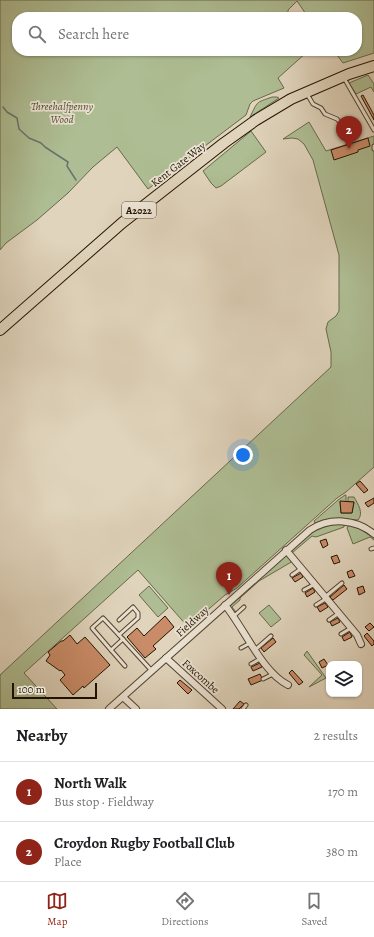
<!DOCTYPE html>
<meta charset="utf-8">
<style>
:root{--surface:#fff;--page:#f6f6f6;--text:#202124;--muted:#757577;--line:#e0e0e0;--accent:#8f2418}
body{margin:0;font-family:Alegreya,serif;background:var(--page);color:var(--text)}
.controls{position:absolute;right:12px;bottom:12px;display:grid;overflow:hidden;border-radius:8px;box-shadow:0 1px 3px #0004}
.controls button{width:36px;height:36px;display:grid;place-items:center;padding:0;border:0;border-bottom:1px solid var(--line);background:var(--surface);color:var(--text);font:20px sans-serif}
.scale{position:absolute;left:12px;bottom:10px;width:85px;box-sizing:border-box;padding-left:4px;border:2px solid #231200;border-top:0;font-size:11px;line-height:14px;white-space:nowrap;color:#231200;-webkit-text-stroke:3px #ebe3d3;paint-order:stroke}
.you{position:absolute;left:243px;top:455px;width:14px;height:14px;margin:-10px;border:3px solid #fff;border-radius:50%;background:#1a73e8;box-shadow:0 0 0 6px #1a73e833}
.badge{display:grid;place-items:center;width:26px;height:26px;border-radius:50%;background:var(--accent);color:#fff;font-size:13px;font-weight:700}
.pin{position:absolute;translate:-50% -33px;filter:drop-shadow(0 1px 2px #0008)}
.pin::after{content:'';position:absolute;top:21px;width:14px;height:12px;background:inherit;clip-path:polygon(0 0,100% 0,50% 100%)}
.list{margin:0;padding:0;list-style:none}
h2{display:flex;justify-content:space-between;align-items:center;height:52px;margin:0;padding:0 16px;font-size:17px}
h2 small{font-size:13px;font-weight:400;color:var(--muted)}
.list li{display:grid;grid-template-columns:26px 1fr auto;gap:12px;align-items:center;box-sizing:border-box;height:60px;padding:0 16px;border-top:1px solid var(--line)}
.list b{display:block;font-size:15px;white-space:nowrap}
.list p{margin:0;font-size:13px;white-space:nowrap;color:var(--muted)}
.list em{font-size:13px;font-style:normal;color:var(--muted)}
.icon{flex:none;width:22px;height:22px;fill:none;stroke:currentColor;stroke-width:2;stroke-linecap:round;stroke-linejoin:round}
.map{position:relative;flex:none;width:374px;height:709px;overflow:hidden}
.search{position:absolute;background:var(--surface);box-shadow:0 1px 3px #0004;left:12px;right:12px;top:12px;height:44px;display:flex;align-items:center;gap:10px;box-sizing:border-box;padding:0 14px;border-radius:16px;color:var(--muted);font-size:15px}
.sheet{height:172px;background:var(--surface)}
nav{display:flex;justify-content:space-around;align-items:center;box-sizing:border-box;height:56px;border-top:1px solid var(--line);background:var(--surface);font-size:11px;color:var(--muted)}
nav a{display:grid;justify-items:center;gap:2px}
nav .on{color:var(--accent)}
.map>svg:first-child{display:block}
.green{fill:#aebd93;stroke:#68684a}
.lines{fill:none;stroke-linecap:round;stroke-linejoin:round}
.stream{stroke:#67756d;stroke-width:1.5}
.building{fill:#ca8c68;stroke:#231200}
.service-casing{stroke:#52422f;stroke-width:5}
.minor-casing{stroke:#52422f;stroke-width:8}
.primary-casing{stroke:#231200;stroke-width:12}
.service{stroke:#ebe3d3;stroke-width:3}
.minor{stroke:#ebe3d3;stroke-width:6}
.primary{stroke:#e0d4bc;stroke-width:10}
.labels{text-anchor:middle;stroke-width:3.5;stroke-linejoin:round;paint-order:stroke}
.shield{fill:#ebe3d3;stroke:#5f513f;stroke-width:1}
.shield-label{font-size:10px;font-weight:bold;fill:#231200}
.park-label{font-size:11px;font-style:italic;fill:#544e33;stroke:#ebe3d3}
.street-label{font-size:11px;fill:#231200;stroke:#ebe3d3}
</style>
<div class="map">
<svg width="374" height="709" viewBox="0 0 374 709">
<rect width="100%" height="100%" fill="#e0d4bc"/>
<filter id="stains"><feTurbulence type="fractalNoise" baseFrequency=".005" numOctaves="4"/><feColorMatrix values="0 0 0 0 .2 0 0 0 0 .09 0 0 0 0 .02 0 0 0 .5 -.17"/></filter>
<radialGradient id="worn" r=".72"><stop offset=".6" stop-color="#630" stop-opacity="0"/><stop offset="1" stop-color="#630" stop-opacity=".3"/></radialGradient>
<!-- green -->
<g class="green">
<path d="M0,0h374v53l-31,10 -9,-12h23v-34h-49l-11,-16 -9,9v2l-5,5h-266v34h289l1,1 -29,26 6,10 -31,13 -3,3 -4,11 -98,74 -31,-42 -24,20 -25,26 -31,27 -31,23 -6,7z"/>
<path d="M368,75l6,9v8l-3,-5 -15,7 -7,-11z"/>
<path d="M272,97h5l2,1 -29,19c8,-16 5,-14 22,-20z"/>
<path d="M309,122l17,29 48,-15v331l-28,25 -9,6 -100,90 -12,7 -37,32 -50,-57 -114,103 33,36h-57v-34l331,-308v-15l-5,-23 2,-7 8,-6 3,-5v-56l-26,-95 -9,-16 -6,-5 -6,-1 -9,1z"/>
<path d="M251,131l15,21 -45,34 -5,2 -5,-5 -8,-12z"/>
<path d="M345,495h1v7h-6l1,11h11l2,-11h-6v-5h6c4,7 10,16 4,23 -18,-1 -25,-3 -43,3l-1,-2 24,-21z"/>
<path d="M336,524h8v3l-28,10 -4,-1 -20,17v-4c15,-13 23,-21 44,-25z"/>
<path d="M349,525l11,4 14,9v2l-4,-3 -17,7 -6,-16z"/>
<path d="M286,555l3,1 4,5 -34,20 -19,17v2l-8,7 4,5 -2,1 -4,-6 2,-4z"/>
<path d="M149,586l19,22 -10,9 -19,-22z"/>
<path d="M269,605l12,14 -10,8 -12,-14z"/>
<path d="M307,651l19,27 -17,9 13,-12 -18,-20z"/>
</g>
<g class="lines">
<!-- stream -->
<path class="stream" d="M3,107l4,5 10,6 2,11 10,9 12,5 4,4 23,15 -1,4 9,14"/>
</g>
<!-- building -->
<g class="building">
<path d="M363,95l11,20v5l-13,-24z"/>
<path d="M368,138l2,8 -12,4v2l-24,8 -3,-10z"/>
<path d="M360,481l8,9 -4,3 -8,-9z"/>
<path d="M374,498v5l-6,4 -3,-4z"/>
<path d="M340,501l14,1 -2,11h-11z"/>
<path d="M326,539l2,6 -5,3 -3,-7z"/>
<path d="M337,555l3,7 -6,2 -3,-7z"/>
<path d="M352,570l3,6 -6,2 -2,-6z"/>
<path d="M301,573l2,4 -8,5 -3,-4z"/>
<path d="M344,585l3,4 -14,11 -3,-3z"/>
<path d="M363,586l2,6 -6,3 -2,-7z"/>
<path d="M313,588l2,4 -8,5 -2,-4z"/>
<path d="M325,603l3,4 -8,5 -3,-5z"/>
<path d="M165,616l9,11 -21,19 3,3 -11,9 -18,-21 10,-9 7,8z"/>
<path d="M338,618l2,4 -8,4 -2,-4z"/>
<path d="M370,623l4,4 -5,4 -4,-4z"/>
<path d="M350,632l2,5 -8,4 -2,-4z"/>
<path d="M367,633l7,8v3l-2,2 -8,-10z"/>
<path d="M70,635l7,9 8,-7 25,28 -26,23 -1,-2 -10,9 -13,-15 5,-5 -4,-5 -1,1 -14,-10 4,-6 -2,-3 13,-11h2z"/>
<path d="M273,638l3,4 -12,10 -3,-4z"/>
<path d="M324,659l4,6 -6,3 -3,-6z"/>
<path d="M260,663l2,4 -9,4 -2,-4z"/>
<path d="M292,670l11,12 -4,3 -10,-12z"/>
<path d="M260,674l3,6 -12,5 -3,-6z"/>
<path d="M180,680l12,10 -4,4 -11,-11z"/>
<path d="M240,701l4,3 -5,5h-6z"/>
</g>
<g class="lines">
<!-- service casing -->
<g class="service-casing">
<g id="service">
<path d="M344,78l30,52"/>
<path d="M307,94l6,10 8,4 4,6 12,5 5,6"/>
<path d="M374,146v3"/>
<path d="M371,549l3,-1"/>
<path d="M292,575l10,-7"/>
<path d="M304,590l11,-6"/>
<path d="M325,597l17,-14"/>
<path d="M316,605l11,-7"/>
<path d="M234,616l10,-9"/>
<path d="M119,620l14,-13 5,6v5l-19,17 33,36"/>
<path d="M329,620l10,-7"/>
<path d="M341,634l10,-6"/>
<path d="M123,639l-12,11 14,16"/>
<path d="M241,648l9,-5"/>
<path d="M111,650l-19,-22 11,-10 16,17"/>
<path d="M255,650l16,-14"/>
<path d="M251,664l9,-5"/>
<path d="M263,679l10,-5"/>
<path d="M243,709l3,-4"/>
</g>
</g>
<!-- minor casing -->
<g class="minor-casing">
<g id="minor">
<path d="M286,550l71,85 4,9"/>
<path d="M225,605c19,23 37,67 63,80"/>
<path d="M166,658l56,51"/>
<path d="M123,697l13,12"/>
<path d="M109,709l201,-179c20,-13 46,-11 64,4"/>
</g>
</g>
<!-- primary casing -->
<g class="primary-casing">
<path id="primary" d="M0,330l122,-107 102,-80 32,-23 35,-21 58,-25 25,-8"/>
</g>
<!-- service -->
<use href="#service" class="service"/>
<!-- minor -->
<use href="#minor" class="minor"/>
<!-- primary -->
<use href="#primary" class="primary"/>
</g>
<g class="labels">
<!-- shield labels -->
<rect class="shield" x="122" y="202" width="34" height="16" rx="3"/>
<g class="shield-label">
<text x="139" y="214">A2022</text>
</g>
<!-- park labels -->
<g class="park-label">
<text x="62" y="110">Threehalfpenny<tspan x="62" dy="13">Wood</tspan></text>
</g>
<!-- street labels -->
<g class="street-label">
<text transform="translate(178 164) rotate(-38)" y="4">Kent Gate Way</text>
<text transform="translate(192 621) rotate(-42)" y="4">Fieldway</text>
<text transform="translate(201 676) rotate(42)" y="4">Foxcombe</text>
</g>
</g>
<rect width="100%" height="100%" filter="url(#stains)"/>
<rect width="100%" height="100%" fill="url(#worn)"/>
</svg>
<div class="controls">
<button><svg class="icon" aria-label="layers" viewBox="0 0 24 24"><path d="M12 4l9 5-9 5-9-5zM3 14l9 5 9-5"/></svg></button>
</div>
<div class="scale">100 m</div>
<div class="you"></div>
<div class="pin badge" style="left:229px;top:595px">1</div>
<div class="pin badge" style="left:349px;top:149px">2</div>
<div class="search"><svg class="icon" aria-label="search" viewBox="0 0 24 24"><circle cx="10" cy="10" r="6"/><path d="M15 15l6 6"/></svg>Search here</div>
</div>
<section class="sheet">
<h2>Nearby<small>2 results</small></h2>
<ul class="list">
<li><span class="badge">1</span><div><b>North Walk</b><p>Bus stop · Fieldway</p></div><em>170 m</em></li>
<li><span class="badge">2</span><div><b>Croydon Rugby Football Club</b><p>Place</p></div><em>380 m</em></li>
</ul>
</section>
<nav>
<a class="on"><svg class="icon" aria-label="map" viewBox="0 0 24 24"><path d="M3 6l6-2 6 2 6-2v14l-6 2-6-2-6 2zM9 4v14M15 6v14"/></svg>Map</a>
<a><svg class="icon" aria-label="directions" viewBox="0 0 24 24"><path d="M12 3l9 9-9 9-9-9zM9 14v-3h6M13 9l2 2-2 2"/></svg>Directions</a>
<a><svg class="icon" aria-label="saved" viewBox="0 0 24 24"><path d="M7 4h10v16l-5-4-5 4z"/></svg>Saved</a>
</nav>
